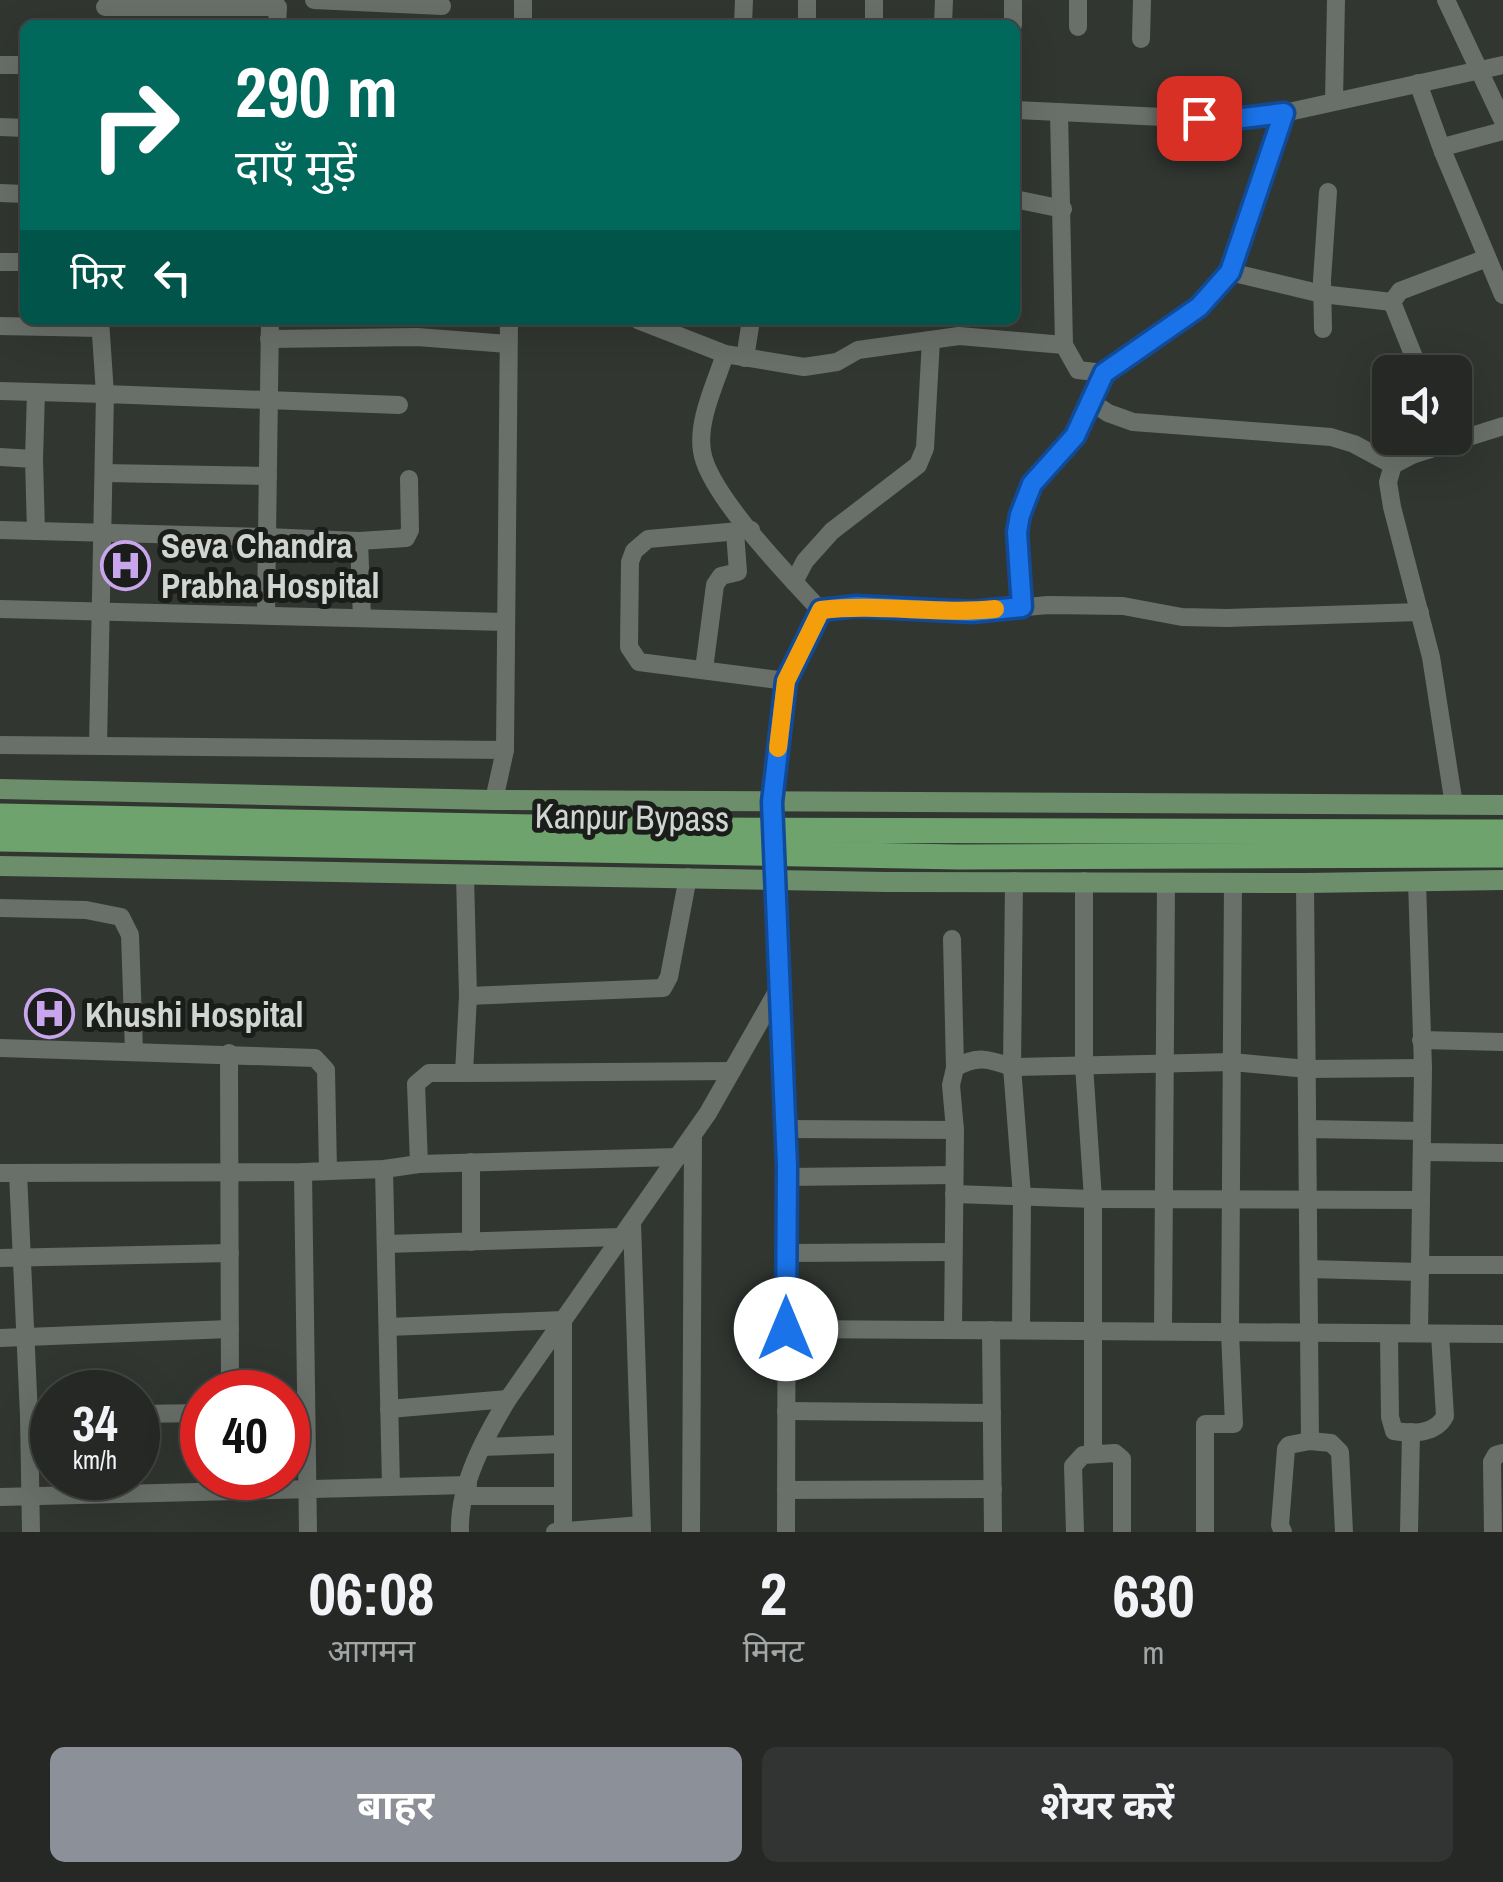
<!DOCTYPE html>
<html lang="hi">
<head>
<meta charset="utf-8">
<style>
  body { margin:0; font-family:"Archivo Narrow","Noto Sans Devanagari",sans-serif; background:#313432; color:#f1f3f6; height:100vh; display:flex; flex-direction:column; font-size:38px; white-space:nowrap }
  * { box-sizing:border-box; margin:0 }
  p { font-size:32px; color:#a3a6a7 }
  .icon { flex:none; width:55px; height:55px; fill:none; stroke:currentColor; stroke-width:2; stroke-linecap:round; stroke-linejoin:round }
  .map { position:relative; height:1532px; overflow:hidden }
  .drawer { display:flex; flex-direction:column; background:#252825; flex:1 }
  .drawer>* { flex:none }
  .top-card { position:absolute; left:20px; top:20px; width:1000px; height:305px; border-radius:15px; box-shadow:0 10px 40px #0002,0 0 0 2px #424442; background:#00695c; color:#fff; overflow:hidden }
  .controls { position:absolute; left:1372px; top:355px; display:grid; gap:20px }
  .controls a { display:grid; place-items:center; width:100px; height:100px; border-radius:15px; background:#252825; box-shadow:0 10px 40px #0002,0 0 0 2px #424442; font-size:50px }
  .speed { position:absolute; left:30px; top:1370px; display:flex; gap:20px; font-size:50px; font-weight:700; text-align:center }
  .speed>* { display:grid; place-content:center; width:130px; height:130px; border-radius:50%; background:#252825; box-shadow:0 10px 40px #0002,0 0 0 2px #424442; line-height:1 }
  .speed small { font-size:25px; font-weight:400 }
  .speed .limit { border:15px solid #d22; background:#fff; color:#111 }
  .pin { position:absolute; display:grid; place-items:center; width:85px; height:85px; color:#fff; margin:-42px; border-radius:20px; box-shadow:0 5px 15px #0006 }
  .me { position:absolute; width:110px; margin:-55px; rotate:0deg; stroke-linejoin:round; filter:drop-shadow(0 0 8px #0008) }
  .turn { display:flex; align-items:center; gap:35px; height:210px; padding:0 50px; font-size:45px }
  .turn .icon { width:130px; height:130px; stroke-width:2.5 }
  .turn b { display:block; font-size:70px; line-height:85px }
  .then { display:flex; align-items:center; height:95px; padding:0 50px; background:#0003; gap:20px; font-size:38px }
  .eta { display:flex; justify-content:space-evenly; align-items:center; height:170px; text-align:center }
  .eta b { font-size:60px; font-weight:700; line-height:70px }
  .action { display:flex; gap:20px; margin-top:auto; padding:20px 50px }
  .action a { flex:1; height:115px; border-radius:15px; background:#8c9099; color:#fff; font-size:40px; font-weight:700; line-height:115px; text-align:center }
  .action a+a { background:#313432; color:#f1f3f6 }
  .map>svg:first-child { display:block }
</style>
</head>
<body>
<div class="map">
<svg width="1503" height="1532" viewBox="0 0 1503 1532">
  <rect width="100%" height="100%" fill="#313631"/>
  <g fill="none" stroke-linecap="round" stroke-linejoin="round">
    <g stroke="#696f69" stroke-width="18">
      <polyline points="314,0 442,6"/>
      <polyline points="1078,0 1078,27"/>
      <polyline points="1446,0 1503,121"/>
      <polyline points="105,7 278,7 277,25"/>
      <polyline points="523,25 523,0"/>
      <polyline points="743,25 744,0"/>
      <polyline points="807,25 807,0"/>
      <polyline points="874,25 874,0"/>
      <polyline points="943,25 944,0"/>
      <polyline points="1013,25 1013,0"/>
      <polyline points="1141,39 1142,0"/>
      <polyline points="0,65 25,65"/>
      <polyline points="1418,83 1443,152"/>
      <polyline points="1334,101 1336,0"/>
      <polyline points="1015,110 1226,120 1284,113 1503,65"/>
      <polyline points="1059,112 1064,345 1078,370 1104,373"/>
      <polyline points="0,127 25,128"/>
      <polyline points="1503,131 1447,146 1443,152 1503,295"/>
      <polyline points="0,193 25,194"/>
      <polyline points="1015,199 1063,209"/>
      <polyline points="0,262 25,262"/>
      <polyline points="1230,272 1322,294 1392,302"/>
      <polyline points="638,320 725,354 804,367 837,362 858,350 959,336 1064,345"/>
      <polyline points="0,326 100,328"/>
      <polyline points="1323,329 1322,280 1328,192"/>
      <polyline points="269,339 417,337 508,344"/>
      <path d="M 725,354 C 716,383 697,420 702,451 C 708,494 790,577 821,611"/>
      <polyline points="745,358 751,320"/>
      <polyline points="1420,372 1392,302 1400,291 1487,258"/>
      <polyline points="0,391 105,394 100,320"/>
      <polyline points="1093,403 1108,413 1133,422 1331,437 1354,444 1393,465"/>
      <polyline points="0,457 34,459 36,531 267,537 270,320"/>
      <polyline points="34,459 36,392"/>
      <polyline points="104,473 268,476"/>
      <polyline points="0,530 36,531"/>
      <polyline points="751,530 648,539 634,551 630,562 629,647 639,662 786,681"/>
      <polyline points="794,582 805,561 832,531 918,465 925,448 931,340"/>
      <polyline points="1022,607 1017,532 1019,515 1032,484 1075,436 1104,373 1199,307 1230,272 1284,113"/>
      <polyline points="0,609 506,622"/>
      <polyline points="266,615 267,537 359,541"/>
      <polyline points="362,618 359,541 406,538 410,530 409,479"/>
      <polyline points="704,669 715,585 721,576 738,572 735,532"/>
      <polyline points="0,745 505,750"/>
      <polyline points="98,746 105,394 399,405"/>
      <polyline points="494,800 505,750 509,320"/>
      <polyline points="1454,805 1431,657 1392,507 1388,482 1393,465 1412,455 1503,426"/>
      <polyline points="773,840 772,802 786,681 821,611 856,606 972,612 1048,605 1123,606 1182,617 1227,618 1420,612"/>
      <polyline points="773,866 787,1166 786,1532"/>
      <polyline points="1014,881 1012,1067 1022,1196 1021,1330"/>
      <polyline points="1084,881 1084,1065 1093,1199 1093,1454"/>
      <polyline points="1417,881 1423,1068 1419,1333"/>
      <polyline points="1305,883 1310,1441"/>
      <polyline points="0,908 86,910 121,917 130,935 134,1051"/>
      <polyline points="952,939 955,1068"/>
      <polyline points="468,996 663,988 669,977 688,877"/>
      <polyline points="1421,1040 1503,1042"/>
      <polyline points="0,1048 315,1058 326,1070 328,1171"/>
      <polyline points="229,1053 230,1392"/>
      <polyline points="464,1073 732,1071"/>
      <polyline points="785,1129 955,1130"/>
      <polyline points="1308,1129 1422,1131"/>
      <polyline points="1422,1152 1503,1153"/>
      <polyline points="419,1164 416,1084 429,1073 464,1073 468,996 465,875"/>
      <polyline points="384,1169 391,1487"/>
      <polyline points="303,1172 308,1532"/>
      <polyline points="0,1173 303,1172 384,1169 419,1164 678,1157"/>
      <polyline points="18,1173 29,1416 31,1532"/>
      <polyline points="787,1177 954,1175"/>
      <polyline points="954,1194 1093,1199 1421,1200"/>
      <polyline points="632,1222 642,1532"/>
      <polyline points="471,1242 471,1162"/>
      <polyline points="386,1244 621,1237"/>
      <polyline points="787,1253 953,1252"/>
      <polyline points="0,1258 230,1253"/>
      <polyline points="1420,1265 1503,1265"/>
      <polyline points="1309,1269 1420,1272"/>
      <polyline points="388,1327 563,1320 563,1532"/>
      <polyline points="786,1329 1503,1334"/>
      <path d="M 953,1330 L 955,1130 L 951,1085 L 955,1068 C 977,1055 989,1059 1012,1067 L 1232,1062 L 1307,1069 L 1423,1068"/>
      <polyline points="991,1330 993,1532"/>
      <polyline points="1163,1331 1166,882"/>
      <path d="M 1389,1336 L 1390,1417 L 1394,1431 C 1412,1434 1436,1434 1445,1416 L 1440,1334"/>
      <polyline points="0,1338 230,1329"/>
      <polyline points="389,1409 508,1399"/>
      <polyline points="786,1411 992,1413"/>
      <polyline points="138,1414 202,1413"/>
      <polyline points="29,1416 52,1415"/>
      <polyline points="482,1447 563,1444"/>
      <polyline points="786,1490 993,1489"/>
      <polyline points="465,1496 563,1496"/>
      <polyline points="0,1497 468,1485"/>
      <path d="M 460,1532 C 458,1486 485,1437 508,1399 L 708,1113 L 779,988"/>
      <polyline points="555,1532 641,1525"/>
      <polyline points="691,1532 693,1135"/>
      <polyline points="1075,1532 1073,1466 1083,1455 1115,1453 1122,1459 1122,1532"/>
      <polyline points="1205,1532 1205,1424 1234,1424 1230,1332 1233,882"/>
      <polyline points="1283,1532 1280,1525 1286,1449 1289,1445 1310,1441 1331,1443 1340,1452 1344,1532"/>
      <polyline points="1409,1532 1411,1432"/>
      <polyline points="1493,1532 1492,1462 1496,1455 1503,1453"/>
    </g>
    <g stroke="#6c8e6b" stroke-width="20">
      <polyline points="0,789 494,800 1503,805"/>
      <polyline points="0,866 886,882 1305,883 1503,880"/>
    </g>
    <g stroke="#6ea36d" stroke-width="25">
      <polyline points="0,816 684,830 1503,832"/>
      <polyline points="0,839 959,857 1503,855"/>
    </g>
  </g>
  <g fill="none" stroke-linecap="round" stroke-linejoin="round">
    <defs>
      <polyline id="route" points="786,1329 787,1166 772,802 786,681 821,610 856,606 972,612 1022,607 1017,532 1020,515 1032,484 1075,436 1104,373 1199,307 1230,272 1284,113 1226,120 1199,118"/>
    </defs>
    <use href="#route" stroke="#114b97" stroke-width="25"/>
    <use href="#route" stroke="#1a73e8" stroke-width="18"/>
    <path stroke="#f59e0b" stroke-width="18" d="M 778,748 L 786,681 L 821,610 C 879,603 937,615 995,609"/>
  </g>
  <defs>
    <symbol id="hospital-ring" viewBox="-11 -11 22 22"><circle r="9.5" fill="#1a1d1a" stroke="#c9a5ee" stroke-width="1.5"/><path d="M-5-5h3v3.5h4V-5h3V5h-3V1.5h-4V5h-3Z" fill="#c9a5ee"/></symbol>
  </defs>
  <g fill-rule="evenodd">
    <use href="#hospital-ring" x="98" y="538" width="55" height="55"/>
    <use href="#hospital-ring" x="22" y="986" width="55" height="55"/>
  </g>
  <g text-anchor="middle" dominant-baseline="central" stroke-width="10" stroke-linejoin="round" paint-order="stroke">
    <g font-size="35" font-weight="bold" fill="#d1d5d1" stroke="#1a1d1a" text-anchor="start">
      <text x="161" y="545">Seva Chandra<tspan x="161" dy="40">Prabha Hospital</tspan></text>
      <text x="85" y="1014">Khushi Hospital</text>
    </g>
    <g font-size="35" fill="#d1d5d1" stroke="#1a1d1a">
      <text transform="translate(632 817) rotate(1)">Kanpur Bypass</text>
    </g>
  </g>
</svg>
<div class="controls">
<a><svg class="icon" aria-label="sound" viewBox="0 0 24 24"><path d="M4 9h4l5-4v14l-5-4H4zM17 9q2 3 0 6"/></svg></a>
</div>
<div class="speed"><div>34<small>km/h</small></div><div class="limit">40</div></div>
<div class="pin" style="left:1199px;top:118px;background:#d93025"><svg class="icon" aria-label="arrive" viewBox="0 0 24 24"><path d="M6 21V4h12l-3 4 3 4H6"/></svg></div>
<svg class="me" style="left:786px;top:1329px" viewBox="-20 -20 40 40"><circle r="19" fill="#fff"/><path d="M0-13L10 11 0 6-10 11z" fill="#1a73e8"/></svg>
<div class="top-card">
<div class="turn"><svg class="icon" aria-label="right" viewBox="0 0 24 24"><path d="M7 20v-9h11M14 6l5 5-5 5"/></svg><div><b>290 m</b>दाएँ मुड़ें</div></div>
<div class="then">फिर<svg class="icon" aria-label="left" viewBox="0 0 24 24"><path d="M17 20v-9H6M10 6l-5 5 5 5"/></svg></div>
</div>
</div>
<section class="drawer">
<div class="eta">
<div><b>06:08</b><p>आगमन</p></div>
<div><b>2</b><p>मिनट</p></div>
<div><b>630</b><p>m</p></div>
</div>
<div class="action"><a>बाहर</a><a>शेयर करें</a></div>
</section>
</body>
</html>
